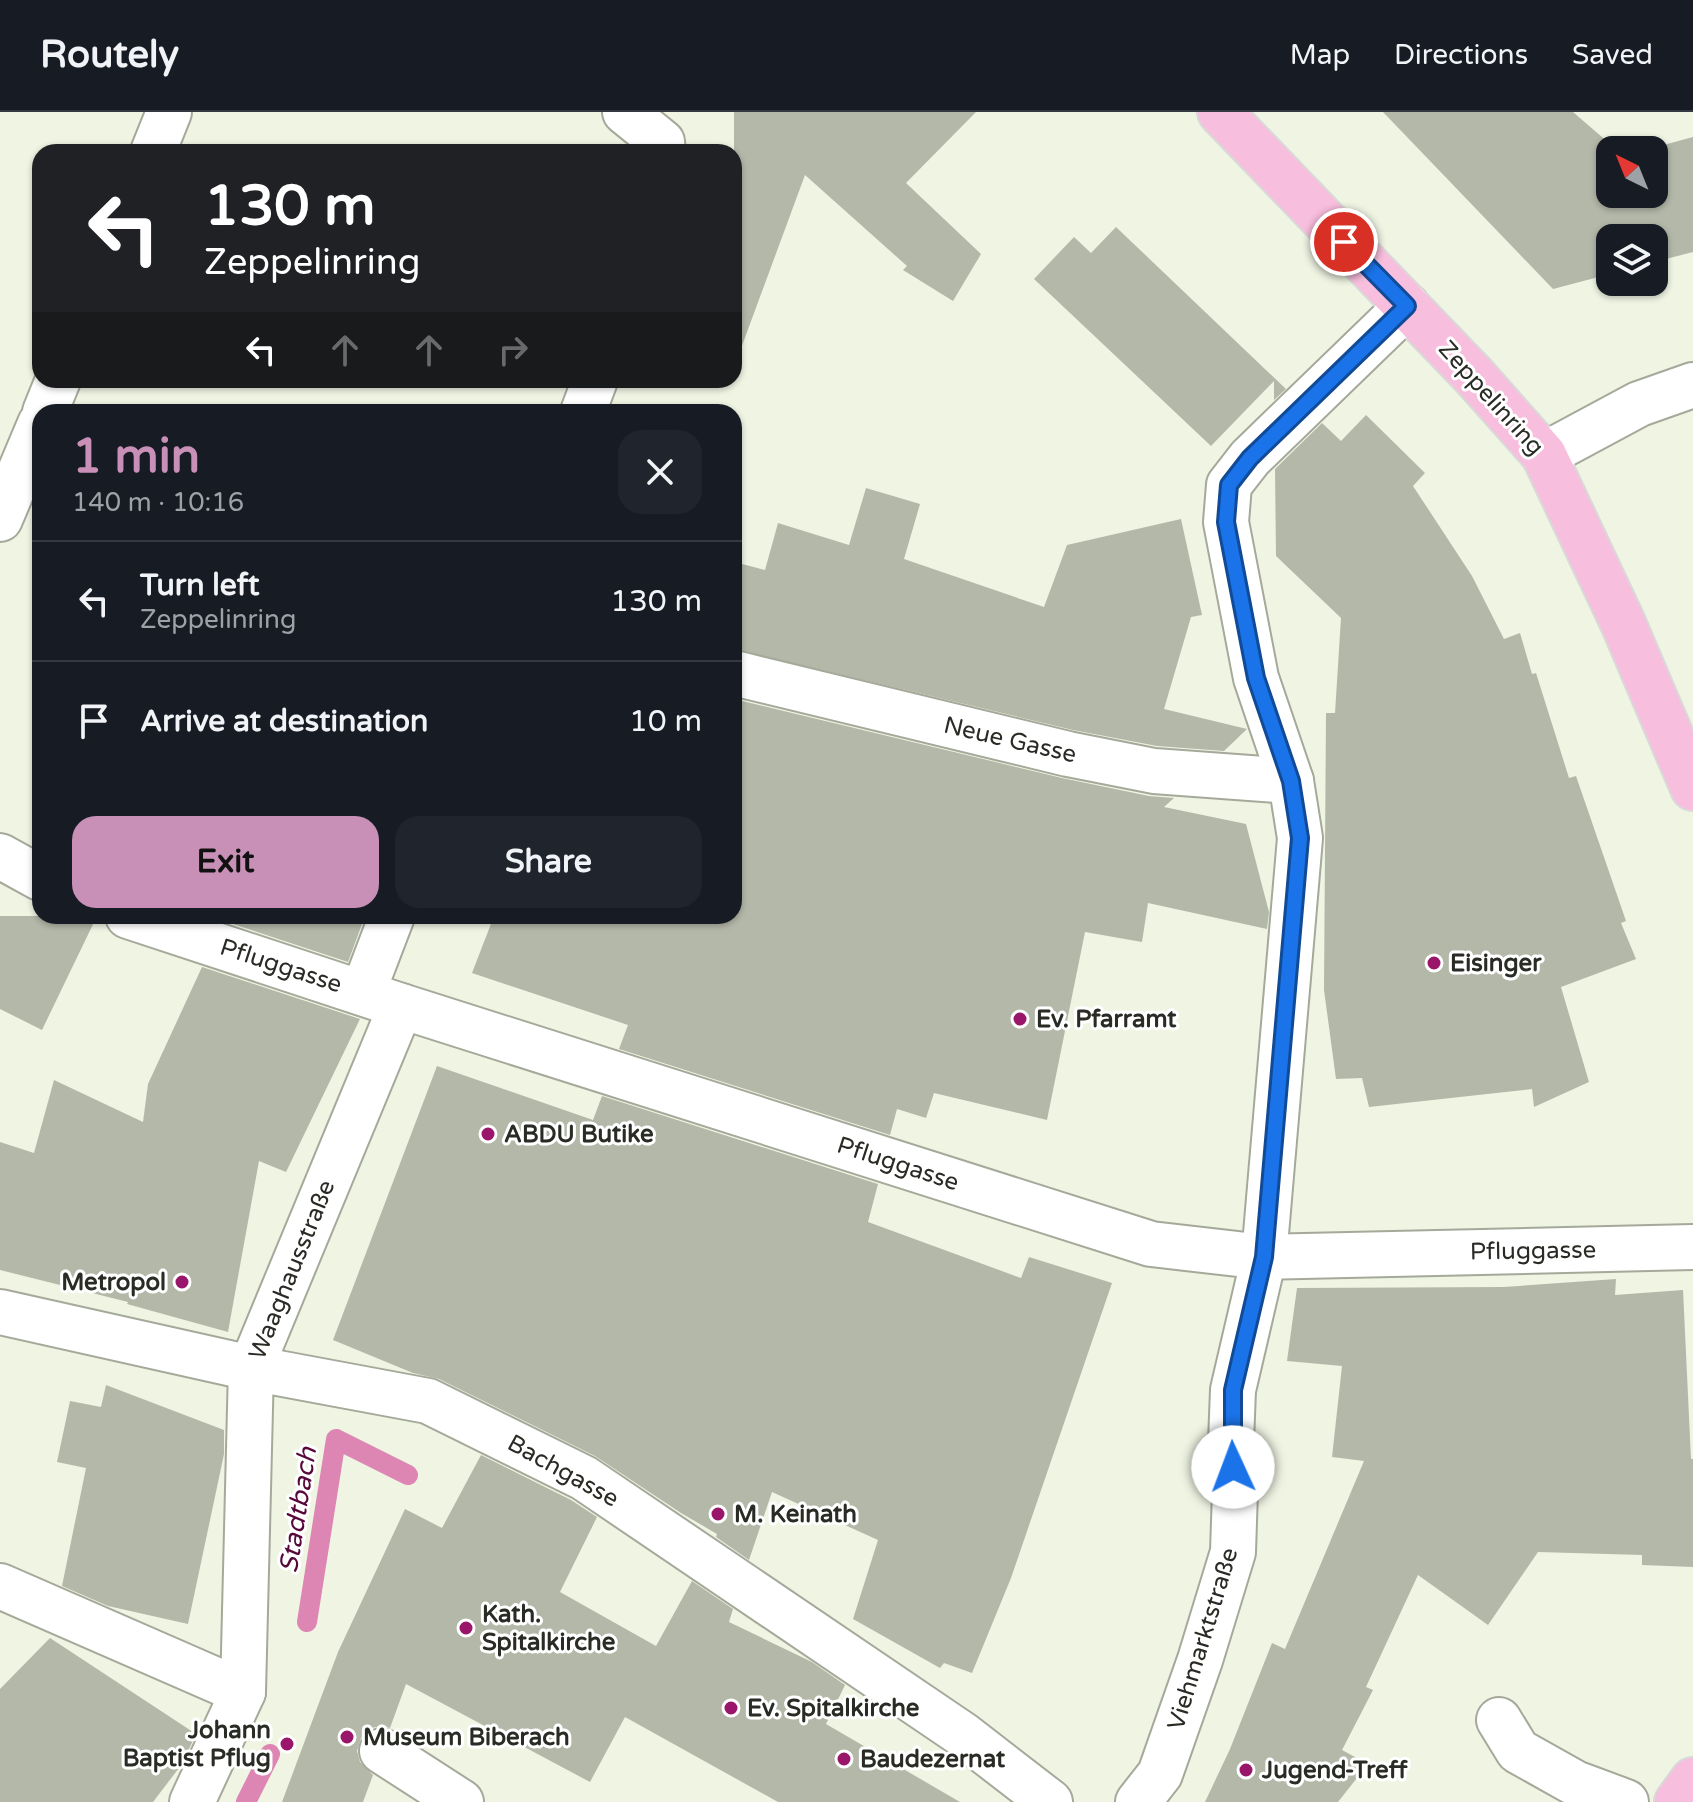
<!DOCTYPE html>
<html lang="en">
<head>
<meta charset="utf-8">
<style>
  body { margin:0; font-family:"Varela Round",sans-serif; background:#20242c; color:#f1f3f6; height:100vh; display:flex; flex-direction:column; font-size:30px; white-space:nowrap }
  * { box-sizing:border-box; margin:0 }
  p { font-size:26px; color:#9ea1a6 }
  .icon { flex:none; width:44px; height:44px; fill:none; stroke:currentColor; stroke-width:2; stroke-linecap:round; stroke-linejoin:round }
  .map { position:relative; flex:1; overflow:hidden }
  .panel { position:absolute; left:32px; top:292px; width:710px; height:520px; display:flex; flex-direction:column; background:#171b24; border-radius:24px; box-shadow:0 2px 6px #0004 }
  .panel>* { flex:none }
  .hud { position:absolute; left:32px; top:32px; width:710px; height:244px; border-radius:24px; box-shadow:0 2px 6px #0004; background:#202124; color:#fff; overflow:hidden }
  .needle { width:52px; rotate:317deg }
  .fabs { position:absolute; left:1596px; top:24px; display:grid; gap:16px }
  .fabs a { display:grid; place-items:center; width:72px; height:72px; border-radius:16px; background:#171b24; box-shadow:0 2px 6px #0004; font-size:40px }
  .pin { position:absolute; display:grid; place-items:center; width:68px; height:68px; color:#fff; margin:-34px; border:4px solid #fff; border-radius:50%; box-shadow:0 2px 8px #0007 }
  .me { position:absolute; width:88px; margin:-44px; rotate:358deg; stroke-linejoin:round; filter:drop-shadow(0 0 6px #0008) }
  .turn { display:flex; align-items:center; gap:28px; height:168px; padding:0 40px; font-size:36px }
  .turn .icon { width:104px; height:104px; stroke-width:2.5 }
  .turn b { display:block; font-size:56px; line-height:68px }
  .lanes { display:flex; align-items:center; height:76px; padding:0 40px; background:#0003; justify-content:center; gap:40px; direction:ltr }
  .lanes .off { opacity:.35 }
  .round { display:grid; place-items:center; flex:none; width:84px; height:84px; border-radius:24px; background:#20242c }
  .headline { display:flex; align-items:center; justify-content:space-between; height:136px; padding:0 40px }
  h1 { font-size:48px; font-weight:800; line-height:60px; color:#c990b7 }
  .action { display:flex; gap:16px; margin-top:auto; padding:16px 40px }
  .action a { flex:1; height:92px; border-radius:24px; background:#c990b7; color:#111; font-size:32px; font-weight:800; line-height:92px; text-align:center }
  .action a+a { background:#20242c; color:#f1f3f6 }
  ul { padding:0; list-style:none }
  li { display:flex; align-items:center; gap:24px; height:120px; padding:0 40px; border-top:2px solid #363941 }
  li div { flex:1 }
  li b { display:block; font-size:30px }
  li em { font-style:normal }
  header { display:flex; align-items:center; gap:48px; box-sizing:border-box; height:112px; padding:0 40px; background:#171b24; border-bottom:2px solid #363941 }
  header strong { font-size:38px }
  nav { display:flex; gap:44px; margin-inline-start:auto; font-size:28px }
  .map>svg:first-child { display:block }
</style>
</head>
<body>
<header>
<strong>Routely</strong>
<nav><a>Map</a><a>Directions</a><a>Saved</a></nav>
</header>
<div class="map">
<svg width="1693" height="1690" viewBox="0 0 1693 1690">
  <rect width="100%" height="100%" fill="#eff4e3"/>
  <g fill="none" stroke-linecap="round" stroke-linejoin="round">
    <g stroke="#dd85b3" stroke-width="20">
      <polyline points="307,1510 336,1327 408,1363"/>
      <polyline points="246,1690 270,1642"/>
    </g>
  </g>
  <g fill="#b4b8a9">
    <polygon points="734,0 976,0 906,71 981,142 953,189 903,158 907,154 805,63 740,239 734,238"/>
    <polygon points="1383,0 1573,0 1617,38 1610,38 1610,82 1654,82 1654,38 1645,38 1693,25 1693,140 1654,150 1654,126 1610,126 1610,162 1553,177"/>
    <polygon points="1116,115 1286,277 1274,288 1274,269 1211,334 1034,167 1074,125 1091,141"/>
    <polygon points="1366,303 1425,361 1413,374 1472,464 1504,527 1520,521 1532,562 1536,561 1569,666 1576,664 1626,809 1621,811 1636,847 1561,875 1589,970 1534,995 1532,977 1369,995 1362,966 1336,967 1324,878 1326,601 1335,601 1341,506 1276,444 1275,357 1322,311 1341,329"/>
    <polygon points="866,376 920,392 904,447 1044,495 1067,433 1181,407 1202,503 1191,505 1164,597 1247,617 1224,639 1157,634 1073,618 734,537 734,485 742,452 765,458 778,411 849,433"/>
    <polygon points="734,587 1062,666 1149,684 1174,686 1164,695 1246,712 1269,800 1267,817 1148,791 1142,830 1085,820 1047,1008 934,981 926,1006 897,997 890,1023 619,937 628,913 472,861 494,804 734,804"/>
    <polygon points="0,804 97,804 42,918 0,897"/>
    <polygon points="223,804 365,804 348,850 221,808"/>
    <polygon points="202,855 360,907 286,1060 259,1049 228,1220 127,1192 128,1190 0,1158 0,1030 34,1041 54,968 143,1010 148,972"/>
    <polygon points="437,954 593,1008 602,984 878,1072 868,1110 1021,1166 1029,1145 1112,1171 1011,1466 972,1561 944,1551 940,1556 853,1507 878,1428 772,1380 749,1448 716,1425 717,1422 681,1401 595,1344 439,1267 413,1261 333,1228"/>
    <polygon points="1616,1167 1615,1183 1683,1178 1691,1347 1693,1347 1693,1455 1642,1453 1642,1443 1538,1440 1488,1513 1418,1463 1366,1575 1373,1578 1342,1638 1368,1652 1338,1690 1205,1690 1230,1637 1272,1531 1285,1537 1364,1349 1332,1345 1342,1254 1287,1249 1297,1176 1504,1175"/>
    <polygon points="106,1273 224,1318 224,1342 188,1512 108,1494 62,1474 86,1356 57,1350 70,1289 101,1295"/>
    <polygon points="481,1343 571,1388 597,1405 560,1480 656,1534 692,1469 733,1497 729,1510 812,1550 845,1573 826,1612 960,1690 778,1690 625,1605 590,1670 406,1572 390,1616 382,1614 371,1616 361,1626 357,1639 360,1650 373,1663 363,1690 282,1690 338,1540 405,1397 442,1416"/>
    <polygon points="50,1526 196,1622 182,1652 153,1690 0,1690 0,1577"/>
  </g>
  <g fill="none" stroke-linecap="round" stroke-linejoin="round">
    <defs>
      <g id="minor">
        <polyline points="625,0 662,30 663,40"/>
        <polyline points="153,40 169,0"/>
        <polyline points="45,300 58,268"/>
        <polyline points="583,300 595,268"/>
        <polyline points="1544,343 1639,292 1693,273"/>
        <polyline points="0,407 40,312"/>
        <polyline points="734,561 1068,642 1154,659 1291,669"/>
        <polyline points="0,744 40,766"/>
        <polyline points="128,804 401,894 1151,1132 1264,1145 1693,1135"/>
        <polyline points="363,880 392,804"/>
        <polyline points="0,1200 251,1256 428,1289 584,1366 962,1622 1050,1690"/>
        <polyline points="0,1474 243,1580"/>
        <polyline points="1499,1608 1518,1639 1575,1671 1626,1690"/>
        <polyline points="382,1639 461,1690"/>
        <polyline points="192,1690 243,1580 251,1256 401,894"/>
        <polyline points="1138,1690 1160,1662 1200,1548 1233,1440 1235,1379 1231,1330 1233,1278 1264,1145 1300,726 1291,669 1256,566 1226,410 1229,373 1250,346 1407,194"/>
      </g>
      <g id="major">
        <polyline points="1220,0 1475,265 1544,343 1623,511 1693,676"/>
        <polyline points="1677,1690 1693,1668"/>
      </g>
    </defs>
    <use href="#minor" stroke="#a5a99a" stroke-width="48"/>
    <use href="#major" stroke="#d8d9d8" stroke-width="48"/>
    <use href="#minor" stroke="#fff" stroke-width="44"/>
    <use href="#major" stroke="#f8bedd" stroke-width="44"/>
  </g>
  <g fill="none" stroke-linecap="round" stroke-linejoin="round">
    <defs>
      <polyline id="route" points="1233,1355 1233,1278 1264,1145 1300,726 1291,669 1256,566 1226,410 1229,373 1250,346 1407,194 1344,130"/>
    </defs>
    <use href="#route" stroke="#114b97" stroke-width="20"/>
    <use href="#route" stroke="#1a73e8" stroke-width="14"/>
  </g>
  <g fill="#99166a" stroke="#fff" stroke-width="3">
    <circle cx="1434" cy="851" r="8"/>
    <circle cx="1020" cy="907" r="8"/>
    <circle cx="488" cy="1022" r="8"/>
    <circle cx="182" cy="1170" r="8"/>
    <circle cx="718" cy="1402" r="8"/>
    <circle cx="466" cy="1516" r="8"/>
    <circle cx="731" cy="1596" r="8"/>
    <circle cx="347" cy="1625" r="8"/>
    <circle cx="287" cy="1632" r="8"/>
    <circle cx="844" cy="1647" r="8"/>
    <circle cx="1246" cy="1658" r="8"/>
  </g>
  <g text-anchor="middle" dominant-baseline="central" stroke-width="6" stroke-linejoin="round" paint-order="stroke">
    <g font-size="24" fill="#292b25" stroke="#fff">
      <text transform="translate(1491 286) rotate(48)">Zeppelinring</text>
      <text transform="translate(1010 628) rotate(13)">Neue Gasse</text>
      <text transform="translate(281 854) rotate(18)">Pfluggasse</text>
      <text transform="translate(898 1052) rotate(18)">Pfluggasse</text>
      <text transform="translate(1533 1139) rotate(-1)">Pfluggasse</text>
      <text transform="translate(292 1158) rotate(-68)">Waaghausstraße</text>
      <text transform="translate(563 1359) rotate(29)">Bachgasse</text>
      <text transform="translate(1203 1527) rotate(-73)">Viehmarktstraße</text>
    </g>
    <g font-size="24" font-weight="bold" fill="#292b25" stroke="#fff" text-anchor="start">
      <text x="1450" y="851">Eisinger</text>
      <text x="1036" y="907">Ev. Pfarramt</text>
      <text x="504" y="1022">ABDU Butike</text>
      <text x="166" y="1170" text-anchor="end">Metropol</text>
      <text x="734" y="1402">M. Keinath</text>
      <text x="482" y="1502">Kath.<tspan x="482" dy="28">Spitalkirche</tspan></text>
      <text x="747" y="1596">Ev. Spitalkirche</text>
      <text x="271" y="1618" text-anchor="end">Johann<tspan x="271" dy="28">Baptist Pflug</tspan></text>
      <text x="363" y="1625">Museum Biberach</text>
      <text x="860" y="1647">Baudezernat</text>
      <text x="1262" y="1658">Jugend-Treff</text>
    </g>
    <g font-size="26" font-style="italic" fill="#57073a" stroke="#fff">
      <text transform="translate(298 1398) rotate(-81)">Stadtbach</text>
    </g>
  </g>
</svg>
<div class="fabs">
<a><svg class="needle" viewBox="-14 -14 28 28"><path d="M0-13l5 13h-10z" fill="#e53935"/><path d="M0 13l5-13h-10z" fill="#9ea1a6"/></svg></a>
<a><svg class="icon" aria-label="layers" viewBox="0 0 24 24"><path d="M12 4l9 5-9 5-9-5zM3 14l9 5 9-5"/></svg></a>
</div>
<div class="pin" style="left:1344px;top:130px;background:#d93025"><svg class="icon" aria-label="arrive" viewBox="0 0 24 24"><path d="M6 21V4h12l-3 4 3 4H6"/></svg></div>
<svg class="me" style="left:1233px;top:1355px" viewBox="-20 -20 40 40"><circle r="19" fill="#fff"/><path d="M0-13L10 11 0 6-10 11z" fill="#1a73e8"/></svg>
<div class="hud">
<div class="turn"><svg class="icon" aria-label="left" viewBox="0 0 24 24"><path d="M17 20v-9H6M10 6l-5 5 5 5"/></svg><div><b>130 m</b>Zeppelinring</div></div>
<div class="lanes"><svg class="icon" aria-label="left" viewBox="0 0 24 24"><path d="M17 20v-9H6M10 6l-5 5 5 5"/></svg><svg class="icon off" aria-label="ahead" viewBox="0 0 24 24"><path d="M12 20V5M6 11l6-6 6 6"/></svg><svg class="icon off" aria-label="ahead" viewBox="0 0 24 24"><path d="M12 20V5M6 11l6-6 6 6"/></svg><svg class="icon off" aria-label="right" viewBox="0 0 24 24"><path d="M7 20v-9h11M14 6l5 5-5 5"/></svg></div>
</div>
<section class="panel">
<div class="headline"><div><h1>1 min</h1><p>140 m · 10:16</p></div><a class="round"><svg class="icon" aria-label="close" viewBox="0 0 24 24"><path d="M6 6l12 12M18 6L6 18"/></svg></a></div>
<ul>
<li><svg class="icon" aria-label="left" viewBox="0 0 24 24"><path d="M17 20v-9H6M10 6l-5 5 5 5"/></svg><div><b>Turn left</b><p>Zeppelinring</p></div><em>130 m</em></li>
<li><svg class="icon" aria-label="arrive" viewBox="0 0 24 24"><path d="M6 21V4h12l-3 4 3 4H6"/></svg><div><b>Arrive at destination</b></div><em>10 m</em></li>
</ul>
<div class="action"><a>Exit</a><a>Share</a></div>
</section>
</div>
</body>
</html>
